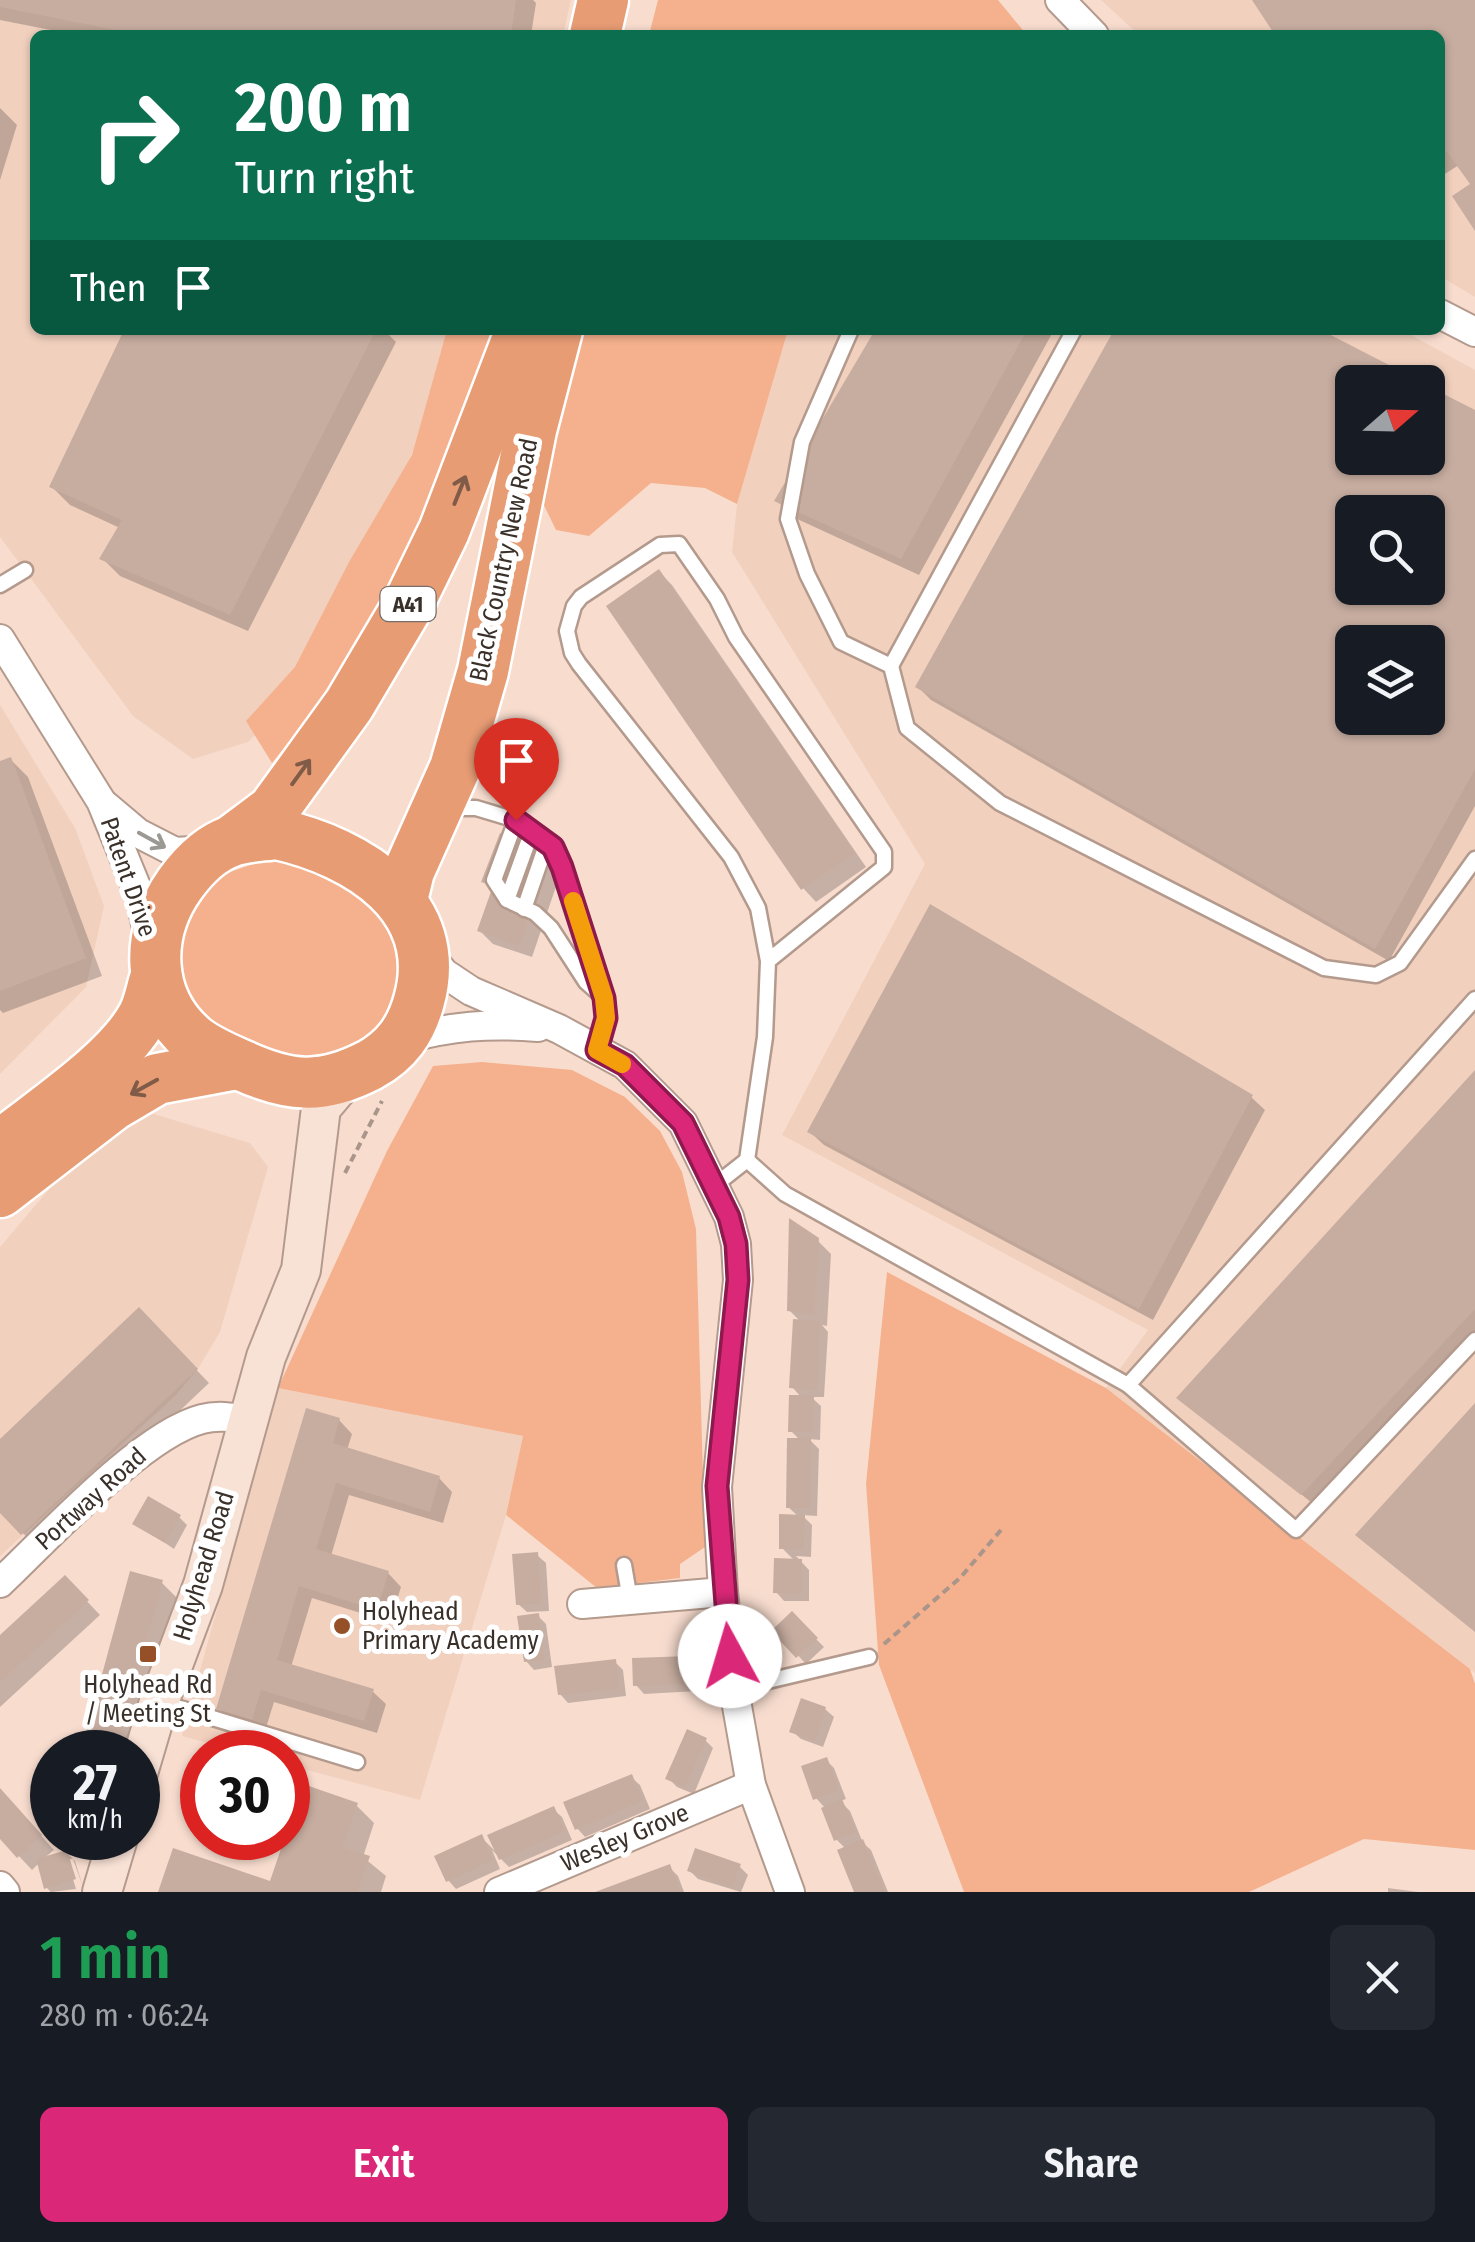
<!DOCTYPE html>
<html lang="en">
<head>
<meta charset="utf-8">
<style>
  body { margin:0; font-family:"Fira Sans Condensed",sans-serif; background:#242831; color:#f1f3f6; height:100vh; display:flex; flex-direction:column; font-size:38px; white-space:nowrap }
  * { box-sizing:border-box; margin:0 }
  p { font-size:32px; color:#9ea1a6 }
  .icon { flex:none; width:55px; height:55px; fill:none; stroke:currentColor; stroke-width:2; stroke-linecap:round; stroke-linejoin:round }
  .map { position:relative; height:1892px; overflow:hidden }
  .sheet { display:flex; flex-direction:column; background:#171b24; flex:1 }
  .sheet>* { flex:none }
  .hud { position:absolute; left:30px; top:30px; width:1415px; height:305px; border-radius:15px; box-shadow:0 2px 8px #0004; background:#0b6e4f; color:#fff; overflow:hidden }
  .needle { width:65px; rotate:70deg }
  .fabs { position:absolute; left:1335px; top:365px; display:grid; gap:20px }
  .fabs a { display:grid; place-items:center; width:110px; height:110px; border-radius:15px; background:#171b24; box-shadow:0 2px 8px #0004; font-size:50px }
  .speed { position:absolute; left:30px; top:1730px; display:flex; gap:20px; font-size:50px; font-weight:700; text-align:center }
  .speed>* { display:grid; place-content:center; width:130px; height:130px; border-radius:50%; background:#171b24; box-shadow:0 2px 8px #0004; line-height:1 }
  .speed small { font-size:25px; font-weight:400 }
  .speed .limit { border:15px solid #d22; background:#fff; color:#111 }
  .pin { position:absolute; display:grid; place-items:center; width:85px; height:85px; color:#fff; margin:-102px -42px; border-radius:50% 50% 50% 0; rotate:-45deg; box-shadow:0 0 10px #0007 }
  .pin .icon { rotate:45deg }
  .me { position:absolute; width:110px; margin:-55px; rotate:354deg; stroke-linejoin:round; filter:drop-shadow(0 0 8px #0008) }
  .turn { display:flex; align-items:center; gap:35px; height:210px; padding:0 40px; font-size:45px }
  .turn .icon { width:130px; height:130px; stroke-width:2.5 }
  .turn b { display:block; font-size:70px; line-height:85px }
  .then { display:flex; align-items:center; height:95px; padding:0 40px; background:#0003; gap:20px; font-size:38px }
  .round { display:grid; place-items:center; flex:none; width:105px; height:105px; border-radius:15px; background:#242831 }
  .summary { display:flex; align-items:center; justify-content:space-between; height:170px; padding:0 40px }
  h1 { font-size:60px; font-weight:600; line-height:75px; color:#1e9e55 }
  .button { display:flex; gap:20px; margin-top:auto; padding:20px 40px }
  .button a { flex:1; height:115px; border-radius:15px; background:#db2777; color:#fff; font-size:40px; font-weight:600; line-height:115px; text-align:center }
  .button a+a { background:#242831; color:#f1f3f6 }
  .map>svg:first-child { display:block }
</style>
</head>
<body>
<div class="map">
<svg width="1475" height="1892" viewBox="0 0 1475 1892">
  <rect width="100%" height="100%" fill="#f8ddcf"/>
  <g fill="#f1d0be" fill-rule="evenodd">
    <polygon points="0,0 571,0 563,35 35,35 35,330 460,330 333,657 248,742 193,759 133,716 0,537"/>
    <polygon points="1101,0 1475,0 1475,297 1440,276 1440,35 1139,35"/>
    <path d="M 788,330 L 1402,330 L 1475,370 L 1475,1673 L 1106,1388 L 1148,1330 L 782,1135 L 925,864 L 732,552 L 737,504 ZM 1352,382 L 1428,382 L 1428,458 L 1352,458 ZM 1352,512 L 1428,512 L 1428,588 L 1352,588 ZM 1352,642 L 1428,642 L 1428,718 L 1352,718 Z"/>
    <polygon points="0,705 75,828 104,906 86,987 0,1074"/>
    <polygon points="147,1112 250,1143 268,1167 220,1332 198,1369 175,1396 0,1556 0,1247 51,1187"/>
    <polygon points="278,1388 523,1436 506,1515 420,1800 288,1765 288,1752 242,1752 182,1736"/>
  </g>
  <g fill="#f5b18d">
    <polygon points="658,0 998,0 1027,35 649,35"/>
    <path d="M 447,330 L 496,330 C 445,485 377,638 272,763 L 246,721 L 295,667 L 349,562 L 412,455 Z"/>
    <polygon points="576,330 788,330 737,504 705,488 651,483 589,536 556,530 536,489"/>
    <polygon points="281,861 325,874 382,912 406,956 407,984 376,1037 348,1057 293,1062 238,1042 195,1008 180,974 177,929 200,892 230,872 256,863"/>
    <polygon points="482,1062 572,1070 625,1097 660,1131 682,1172 696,1229 705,1547 680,1564 680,1578 597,1588 506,1515 523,1436 278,1388 387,1151 433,1066"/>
    <polygon points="887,1272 1106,1388 1470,1669 1475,1684 1475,1850 1364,1839 1249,1892 964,1892 879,1665 866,1484"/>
  </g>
  <g fill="#0003" fill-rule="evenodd">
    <polygon points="0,0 533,0 536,3 531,35 76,35 0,20"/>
    <polygon points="1255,0 1475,0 1475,227 1473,184 1459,165 1440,177 1440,35 1278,35"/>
    <polygon points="0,108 17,125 0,180"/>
    <polygon points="127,330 384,330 396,342 248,631 120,576 102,558 120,528 70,505 52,487"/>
    <polygon points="878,330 1054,330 919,575 795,518 777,501"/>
    <path d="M 1117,330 L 1316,330 L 1416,382 L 1352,382 L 1352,458 L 1428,458 L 1428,388 L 1475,413 L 1475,806 L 1389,961 L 931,700 L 918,687 ZM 1352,512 L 1428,512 L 1428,588 L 1352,588 ZM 1352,642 L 1428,642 L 1428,718 L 1352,718 Z"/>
    <polygon points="659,572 672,585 866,867 816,902 803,888"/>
    <polygon points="10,759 28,777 102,976 3,1013 0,1010 0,763"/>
    <polygon points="548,855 562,869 532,957 493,944 480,931 494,891 484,881"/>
    <polygon points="1475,1074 1475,1336 1316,1506 1179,1398"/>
    <polygon points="1251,1097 1265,1110 1153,1320 824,1145 810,1132"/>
    <polygon points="817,1240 831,1254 827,1326 822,1325 828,1332 824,1397 811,1397 821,1406 820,1440 809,1439 819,1449 817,1516 802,1515 812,1525 811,1557 796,1556 809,1570 809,1601 784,1601 776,1592 795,1561 782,1548 799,1517 788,1507 801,1441 791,1431 802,1398 792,1387 801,1322 789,1310"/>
    <polygon points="139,1310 209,1383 36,1547 0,1509 0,1442"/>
    <polygon points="339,1420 352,1434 347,1450 439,1478 452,1492 443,1523 349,1495 331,1556 388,1573 401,1587 390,1622 312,1598 291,1667 372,1691 386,1704 377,1733 274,1702 265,1731 232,1721 219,1708"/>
    <polygon points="179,1517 187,1525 174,1549 135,1523"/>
    <polygon points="537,1555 546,1563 549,1611 527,1612 518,1604"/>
    <polygon points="132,1574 161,1582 179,1600 137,1752 83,1752"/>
    <polygon points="65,1578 100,1615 0,1707 0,1639"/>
    <polygon points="792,1615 824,1647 806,1664 775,1631"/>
    <polygon points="538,1616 546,1624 552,1667 534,1670 526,1661"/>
    <polygon points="689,1658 697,1667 698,1691 644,1694 636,1685"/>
    <polygon points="615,1662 623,1670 626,1696 568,1703 560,1694"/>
    <polygon points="825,1709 834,1717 823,1747 801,1739 792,1731"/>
    <polygon points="705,1740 713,1748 694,1794 677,1787 668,1778"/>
    <polygon points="826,1760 834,1768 846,1799 840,1801 850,1811 863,1843 871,1850 888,1892 856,1892 846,1849 836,1839 826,1809 816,1798"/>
    <polygon points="631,1777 640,1785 650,1809 585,1837 577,1828"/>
    <polygon points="0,1790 54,1850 43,1859 66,1852 75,1861 83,1887 73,1859 67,1859 76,1889 51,1892 46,1887 39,1863 32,1870 0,1836"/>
    <polygon points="356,1805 374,1823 363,1857 386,1876 381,1892 161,1892 272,1885"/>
    <polygon points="553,1809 562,1817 572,1840 509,1867 492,1850 500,1869 456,1889 448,1880 481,1837 498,1854"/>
    <polygon points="739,1866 748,1875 741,1892 698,1879 689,1870"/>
    <polygon points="669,1867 678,1876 684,1892 605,1892"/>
    <polygon points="1388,1888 1418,1892 1388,1892"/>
  </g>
  <g fill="#c7ada0" fill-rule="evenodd">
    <polygon points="0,0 516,0 511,35 140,35 0,7"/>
    <polygon points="1252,0 1475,0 1475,231 1452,196 1470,184 1447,152 1440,156 1440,35 1275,35"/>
    <polygon points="124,330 376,330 230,615 99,559 122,520 49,487"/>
    <polygon points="875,330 1027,330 901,559 774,501"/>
    <path d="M 1114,330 L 1321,330 L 1422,382 L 1352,382 L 1352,458 L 1428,458 L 1428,386 L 1475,410 L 1475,769 L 1375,949 L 915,687 ZM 1352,512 L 1428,512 L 1428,588 L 1352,588 ZM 1352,642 L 1428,642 L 1428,718 L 1352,718 Z"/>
    <polygon points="659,569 855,853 801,890 606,606"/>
    <polygon points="11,757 86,958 0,991 0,761"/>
    <polygon points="500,833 550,853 519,946 477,931 493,886 481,882"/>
    <polygon points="930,904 1253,1095 1139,1309 807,1132"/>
    <polygon points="1475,1070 1475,1309 1301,1495 1176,1398"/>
    <polygon points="789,1218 819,1238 814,1314 787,1311"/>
    <polygon points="139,1307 198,1369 21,1535 0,1513 0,1439"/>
    <polygon points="793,1319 820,1321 817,1390 789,1388"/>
    <polygon points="789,1395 814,1395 813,1432 788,1432"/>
    <polygon points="1475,1403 1475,1632 1355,1535"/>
    <polygon points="306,1408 340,1418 333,1443 440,1476 430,1512 336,1483 316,1549 389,1571 377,1610 299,1586 277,1660 374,1689 364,1721 261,1690 252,1720 216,1709"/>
    <polygon points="787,1438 811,1438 810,1508 786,1508"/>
    <polygon points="148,1496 181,1515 165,1543 132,1524"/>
    <polygon points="779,1514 805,1515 804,1549 779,1549"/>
    <polygon points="538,1552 541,1603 516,1605 512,1554"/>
    <polygon points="774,1558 802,1559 801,1594 773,1593"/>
    <polygon points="130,1571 163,1580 115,1752 81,1752"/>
    <polygon points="65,1575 89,1600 0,1682 0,1635"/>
    <polygon points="792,1611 818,1638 796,1658 771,1631"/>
    <polygon points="539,1613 544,1660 524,1662 517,1616"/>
    <polygon points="690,1656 691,1684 633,1686 632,1658"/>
    <polygon points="616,1659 619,1689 558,1695 554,1666"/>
    <polygon points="801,1698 826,1707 815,1741 789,1732"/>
    <polygon points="687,1729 707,1738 685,1787 665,1779"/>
    <polygon points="827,1757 839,1790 813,1800 801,1766"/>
    <polygon points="632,1774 643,1801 575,1830 563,1802"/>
    <polygon points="303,1784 358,1803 342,1847 370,1856 357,1892 158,1892 173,1848 270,1881"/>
    <polygon points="0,1788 42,1835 17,1858 0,1839"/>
    <polygon points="842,1799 856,1832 834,1841 821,1808"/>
    <polygon points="554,1806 565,1831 499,1860 487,1835"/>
    <polygon points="482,1834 493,1860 446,1882 434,1856"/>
    <polygon points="863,1839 885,1892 854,1892 837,1850"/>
    <polygon points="695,1848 741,1864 732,1887 687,1871"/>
    <polygon points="67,1850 76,1879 44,1889 36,1859"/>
    <polygon points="670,1864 680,1892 595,1892"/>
  </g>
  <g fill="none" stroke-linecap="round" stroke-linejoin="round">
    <defs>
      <g id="lane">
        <polyline points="851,330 802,442 788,519 807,574 841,642 891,666 1074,330"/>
        <polyline points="0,585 25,570"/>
        <polyline points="891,666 907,728 1000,803 1324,968 1376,975 1400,963 1475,859"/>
        <polyline points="447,808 476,808 516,820 553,847 605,999 606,1018 597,1050"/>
        <polyline points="516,820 494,880 507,900 535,913 551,928 586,982 604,998"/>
        <polyline points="507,900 532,831"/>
        <polyline points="524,909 547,842"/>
        <polyline points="747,1160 765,1037 768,961 884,867 884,852 736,637 717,599 679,544 660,545 581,597 574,606 567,631 572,653 579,664 731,857 758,908 768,961"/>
        <polyline points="714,1186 747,1160 785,1194 1128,1385 1475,999"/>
        <polyline points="1128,1385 1296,1530 1475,1340"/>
        <polyline points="624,1565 630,1600"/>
        <polyline points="734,1689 869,1657"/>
        <polyline points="160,1702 357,1762"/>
      </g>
      <g id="street">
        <polyline points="1060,0 1094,35"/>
        <polyline points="1440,314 1475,332"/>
        <polyline points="0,639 101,801 140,896 149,938"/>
        <polyline points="106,806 138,833 175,852 208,850"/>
        <polyline points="424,948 444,973 471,991 559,1029 625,1065 683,1123 729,1217 736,1244 738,1280 717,1487 723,1592 734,1689 751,1785 790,1892"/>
        <path d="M 404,1039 C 452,1026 489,1023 538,1027"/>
        <path d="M 0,1583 C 48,1538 141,1435 202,1419 C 217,1415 231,1417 247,1420"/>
        <polyline points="582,1604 723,1592"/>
        <polyline points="0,1886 5,1892"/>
        <polyline points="499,1892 751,1785"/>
      </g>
      <g id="secondary">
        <polyline points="138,1773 159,1702 203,1585 266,1357 301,1270 321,1108 348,1076"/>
        <polyline points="102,1892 118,1838"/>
      </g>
      <g id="highway">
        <polyline points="595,35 603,0"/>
        <path d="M 277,834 C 358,852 446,906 419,1001 C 411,1030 397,1050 370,1065 C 322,1090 289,1087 241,1065 C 225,1058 208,1051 194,1040 C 145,999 145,933 180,884 C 193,866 211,848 232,841 C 245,836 263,836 277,834 Z"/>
        <polyline points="233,840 273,810 349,705 407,607 444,531 521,330"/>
        <polyline points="402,900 409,871 455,768 483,671 531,430 557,330"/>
        <path d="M 0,1146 C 42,1112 118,1063 143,1016 C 149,1005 151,991 155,979"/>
        <polyline points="0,1192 113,1105 157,1079 237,1064"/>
      </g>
    </defs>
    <use href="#lane" stroke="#b39a8d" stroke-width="19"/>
    <use href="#street" stroke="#b39a8d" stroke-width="32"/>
    <use href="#secondary" stroke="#b39a8d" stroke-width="42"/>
    <use href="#highway" stroke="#fff" stroke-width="55"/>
    <g stroke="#a9958a" stroke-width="4" stroke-dasharray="8 5" stroke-linecap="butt">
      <polyline points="345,1173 382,1101"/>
      <polyline points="884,1644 960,1578 1001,1530"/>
    </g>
    <use href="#lane" stroke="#fff" stroke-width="14"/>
    <use href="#street" stroke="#fff" stroke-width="28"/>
    <use href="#secondary" stroke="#f8e1d5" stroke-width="38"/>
    <use href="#highway" stroke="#e79c74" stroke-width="50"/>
  </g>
  <defs><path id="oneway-shaft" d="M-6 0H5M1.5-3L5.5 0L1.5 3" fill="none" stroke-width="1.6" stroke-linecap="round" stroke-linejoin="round" transform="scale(2.5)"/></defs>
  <g stroke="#7f5b48">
    <use href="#oneway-shaft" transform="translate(460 490) rotate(-68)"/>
    <use href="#oneway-shaft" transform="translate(301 772) rotate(-54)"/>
    <use href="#oneway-shaft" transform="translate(144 1087) rotate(151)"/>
  </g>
  <use stroke="#9c9894" href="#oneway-shaft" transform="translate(152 840) rotate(29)"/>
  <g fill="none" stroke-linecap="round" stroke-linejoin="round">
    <defs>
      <polyline id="route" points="516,820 553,847 562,867 604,998 606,1018 597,1050 625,1065 683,1123 729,1217 736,1244 738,1280 717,1486 730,1656"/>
    </defs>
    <use href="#route" stroke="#8e194d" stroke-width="25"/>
    <use href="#route" stroke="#db2777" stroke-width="18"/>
    <polyline stroke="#f59e0b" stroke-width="18" points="573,901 604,998 606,1018 597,1050 622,1064"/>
  </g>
  <g fill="#965027" stroke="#fff" stroke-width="4">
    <circle cx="342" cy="1626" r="10"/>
    <rect x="138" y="1644" width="20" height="20" rx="5"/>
  </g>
  <g text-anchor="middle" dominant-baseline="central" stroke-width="10" stroke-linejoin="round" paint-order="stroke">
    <rect fill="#fff" stroke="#756e6a" stroke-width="2.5" x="380.5" y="587" width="55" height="34" rx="8"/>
    <g font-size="22" font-weight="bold" fill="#3a302a">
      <text x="408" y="604">A41</text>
    </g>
    <g font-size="25" fill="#3a302a" stroke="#fff">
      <text transform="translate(504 560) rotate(-78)">Black Country New Road</text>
      <text transform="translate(128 877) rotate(71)">Patent Drive</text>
      <text transform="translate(91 1499) rotate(-42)">Portway Road</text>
      <text transform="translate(204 1566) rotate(-73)">Holyhead Road</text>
      <text transform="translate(625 1838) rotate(-23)">Wesley Grove</text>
    </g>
    <g font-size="25" fill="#3a302a" stroke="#fff" text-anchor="start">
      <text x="362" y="1612">Holyhead<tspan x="362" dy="29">Primary Academy</tspan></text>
      <text x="148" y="1685" text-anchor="middle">Holyhead Rd<tspan x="148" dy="29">/ Meeting St</tspan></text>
    </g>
  </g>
</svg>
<div class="fabs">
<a><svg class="needle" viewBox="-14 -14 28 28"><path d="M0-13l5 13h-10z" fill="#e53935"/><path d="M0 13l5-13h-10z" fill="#9ea1a6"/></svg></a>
<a><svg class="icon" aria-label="search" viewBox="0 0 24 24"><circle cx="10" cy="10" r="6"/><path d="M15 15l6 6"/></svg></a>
<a><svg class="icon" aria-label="layers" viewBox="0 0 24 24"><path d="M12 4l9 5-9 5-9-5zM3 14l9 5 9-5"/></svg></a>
</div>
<div class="speed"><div>27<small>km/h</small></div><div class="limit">30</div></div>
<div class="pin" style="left:516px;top:820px;background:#d93025"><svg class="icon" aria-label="arrive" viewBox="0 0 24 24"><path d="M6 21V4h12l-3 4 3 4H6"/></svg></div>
<svg class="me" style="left:730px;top:1656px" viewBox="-20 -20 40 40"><circle r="19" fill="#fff"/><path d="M0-13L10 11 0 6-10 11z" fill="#db2777"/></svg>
<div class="hud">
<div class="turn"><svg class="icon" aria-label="right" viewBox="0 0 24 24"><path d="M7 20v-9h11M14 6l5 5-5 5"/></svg><div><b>200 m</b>Turn right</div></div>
<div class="then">Then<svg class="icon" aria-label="arrive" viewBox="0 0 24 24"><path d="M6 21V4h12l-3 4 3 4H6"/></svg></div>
</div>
</div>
<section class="sheet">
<div class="summary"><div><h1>1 min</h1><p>280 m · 06:24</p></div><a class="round"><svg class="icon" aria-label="close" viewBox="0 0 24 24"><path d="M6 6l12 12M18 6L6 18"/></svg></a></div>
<div class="button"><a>Exit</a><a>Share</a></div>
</section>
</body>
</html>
